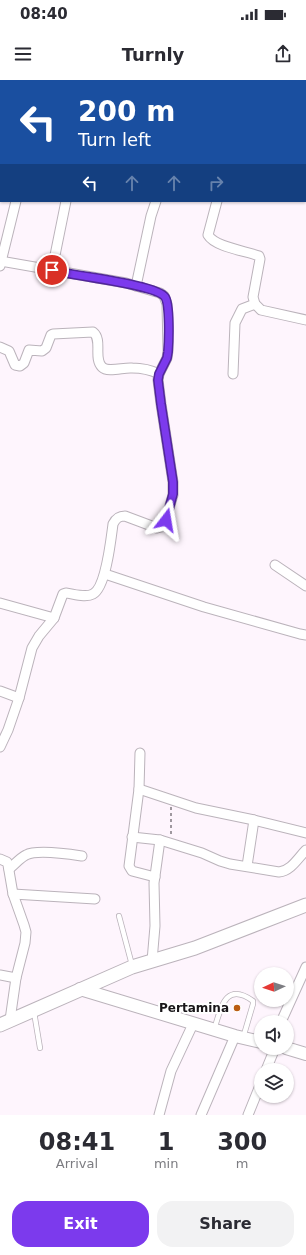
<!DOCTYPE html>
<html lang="en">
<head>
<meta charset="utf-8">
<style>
  body { margin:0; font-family:"DejaVu Sans",sans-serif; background:#f2f2f3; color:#2b2b33; height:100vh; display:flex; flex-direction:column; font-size:15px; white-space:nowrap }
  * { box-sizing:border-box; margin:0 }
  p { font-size:13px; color:#7c7c81 }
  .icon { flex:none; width:22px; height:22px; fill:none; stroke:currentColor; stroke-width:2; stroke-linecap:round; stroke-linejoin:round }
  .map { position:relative; height:1035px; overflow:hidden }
  .panel { display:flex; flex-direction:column; background:#fff; flex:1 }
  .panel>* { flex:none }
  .top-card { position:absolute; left:0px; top:0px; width:306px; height:122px; box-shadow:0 1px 3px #0004; background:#1a4fa0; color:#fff; overflow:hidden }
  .needle { width:26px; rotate:266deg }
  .fabs { position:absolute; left:254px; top:887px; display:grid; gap:8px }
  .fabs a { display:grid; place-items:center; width:40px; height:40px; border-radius:50%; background:#fff; box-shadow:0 1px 3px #0004; font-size:20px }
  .pin { position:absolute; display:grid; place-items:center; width:34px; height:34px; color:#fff; margin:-17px; border:2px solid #fff; border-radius:50%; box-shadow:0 1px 4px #0007 }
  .me { position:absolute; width:44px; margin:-22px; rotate:14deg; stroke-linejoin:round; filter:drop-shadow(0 0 3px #0008) }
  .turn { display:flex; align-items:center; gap:14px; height:84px; padding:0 12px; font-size:18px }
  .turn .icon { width:52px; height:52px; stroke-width:2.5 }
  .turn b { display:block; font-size:28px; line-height:34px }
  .lanes { display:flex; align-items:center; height:38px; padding:0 12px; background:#0003; justify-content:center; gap:20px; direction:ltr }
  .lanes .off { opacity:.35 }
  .eta { display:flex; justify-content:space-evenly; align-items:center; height:68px; text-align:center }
  .eta b { font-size:24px; font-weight:600; line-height:28px }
  .primary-button { display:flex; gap:8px; margin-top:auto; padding:8px 12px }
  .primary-button a { flex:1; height:46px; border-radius:16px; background:#7c3aed; color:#fff; font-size:16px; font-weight:600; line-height:46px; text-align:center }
  .primary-button a+a { background:#f2f2f3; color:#2b2b33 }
  .status { display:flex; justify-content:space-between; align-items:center; height:28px; padding:0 20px; background:#fff; direction:ltr }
  .status svg { height:11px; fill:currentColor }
  header { display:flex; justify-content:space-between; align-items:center; height:52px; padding:0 12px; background:#fff; font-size:18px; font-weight:600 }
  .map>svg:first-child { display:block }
</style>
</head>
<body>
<div class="status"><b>08:40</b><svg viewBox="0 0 49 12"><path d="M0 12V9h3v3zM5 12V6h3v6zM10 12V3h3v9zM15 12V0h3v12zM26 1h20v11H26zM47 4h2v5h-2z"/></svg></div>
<header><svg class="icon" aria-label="menu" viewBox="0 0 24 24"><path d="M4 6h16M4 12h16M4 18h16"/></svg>Turnly<svg class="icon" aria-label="share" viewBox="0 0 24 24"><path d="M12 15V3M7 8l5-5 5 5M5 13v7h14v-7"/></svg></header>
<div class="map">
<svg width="306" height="1035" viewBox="0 0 306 1035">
  <rect width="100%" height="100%" fill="#fef5fd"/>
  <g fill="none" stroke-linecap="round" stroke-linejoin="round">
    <defs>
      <g id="service">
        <polyline points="119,836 132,885"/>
        <polyline points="34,932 40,968"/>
        <path d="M 214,950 C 221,928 225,901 253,921 L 253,924 L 243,958"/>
      </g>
      <g id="minor">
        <polyline points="75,1 75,0"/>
        <polyline points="224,1 224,0"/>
        <polyline points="0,61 1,61"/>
        <polyline points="305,82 306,82"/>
        <path d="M 217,121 L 208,155 C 215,167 246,171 259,176 L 260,179 L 253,217 L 255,224 L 261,230 L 306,240"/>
        <path d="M 0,181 L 126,203 L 160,213 L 164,216 L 167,224 L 168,271 L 167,278 L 159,294 L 158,300 L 161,324 L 173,402 L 173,415 L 164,445 L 161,447 L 157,448 L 125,436 C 119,436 116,438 113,444 C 111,459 106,507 93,514 C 86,518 74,514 66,513 L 63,514 L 54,538 L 39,556 L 32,568 L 19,618 L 8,650 L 0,667"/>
        <polyline points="0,186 16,121"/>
        <polyline points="52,190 66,121"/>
        <polyline points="136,206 151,136 156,121"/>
        <path d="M 0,267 L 9,271 L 15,285 L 20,286 L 24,283 L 29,270 L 42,271 L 46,268 L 51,255 L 53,254 L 93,252 C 103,260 93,278 102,287 C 108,293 124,287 132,288 C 141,288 151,290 159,294"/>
        <polyline points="233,294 235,243 242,229 255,224"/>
        <polyline points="275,485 306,506"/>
        <polyline points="105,494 204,527 300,554 306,555"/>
        <polyline points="0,523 54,538"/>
        <polyline points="0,611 19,618"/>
        <polyline points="140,673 139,709 129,786 132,791 155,797"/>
        <polyline points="139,709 196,728 254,740 306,753"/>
        <path d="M 132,757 L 160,760 L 202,773 L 220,781 L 230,784 L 279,792 C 291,791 298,778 306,770"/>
        <polyline points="0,779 7,782 8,785 13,814 24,845 26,852 25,863 16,898 10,940"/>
        <polyline points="247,786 254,740"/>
        <path d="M 9,789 C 15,784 20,778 26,775 C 37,769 69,774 82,776"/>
        <polyline points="13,814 95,819"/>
        <polyline points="152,881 155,846 154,803 160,760"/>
        <polyline points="0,895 16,898"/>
        <polyline points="281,942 306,887"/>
        <polyline points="266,990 275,968"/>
        <polyline points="159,1035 171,991 193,944"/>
        <polyline points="201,1035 235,956"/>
        <polyline points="248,1035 261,1003"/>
      </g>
      <g id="tertiary">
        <polyline points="80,909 235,956 261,962"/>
        <polyline points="286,968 306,974"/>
      </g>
      <polyline id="secondary" points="0,945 132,887 195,868 306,825"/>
    </defs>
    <use href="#service" stroke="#bbb3bb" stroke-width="6"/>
    <use href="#minor" stroke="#bbb3bb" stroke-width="11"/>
    <use href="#tertiary" stroke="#bbb3bb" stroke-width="14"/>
    <use href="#secondary" stroke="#bbb3bb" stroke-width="15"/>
    <polyline stroke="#807a80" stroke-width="1.5" stroke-dasharray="3 3" stroke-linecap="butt" points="171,727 171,756"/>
    <use href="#service" stroke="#fff" stroke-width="4.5"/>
    <use href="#minor" stroke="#fff" stroke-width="9"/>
    <use href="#tertiary" stroke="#fff" stroke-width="12"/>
    <use href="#secondary" stroke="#fff" stroke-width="13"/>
  </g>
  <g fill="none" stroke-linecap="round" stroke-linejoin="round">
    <defs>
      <path id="route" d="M 52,190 C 71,196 156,204 165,217 C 170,224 169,261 168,272 L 167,278 L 159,294 L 158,300 L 161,324 L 173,402 L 173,414 L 166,440"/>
    </defs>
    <use href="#route" stroke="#51269a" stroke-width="10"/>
    <use href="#route" stroke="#7c3aed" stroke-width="7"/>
  </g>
  <circle fill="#bb5d12" stroke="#fff" stroke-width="1.5" cx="237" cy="928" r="4"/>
  <g text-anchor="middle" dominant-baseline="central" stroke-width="4" stroke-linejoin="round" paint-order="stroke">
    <g font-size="12" font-weight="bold" fill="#191619" stroke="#fff" text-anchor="end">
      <text x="229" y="928">Pertamina</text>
    </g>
  </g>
</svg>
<div class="fabs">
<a><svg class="needle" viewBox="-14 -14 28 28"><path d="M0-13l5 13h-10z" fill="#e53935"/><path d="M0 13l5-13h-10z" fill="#7c7c81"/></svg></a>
<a><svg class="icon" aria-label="sound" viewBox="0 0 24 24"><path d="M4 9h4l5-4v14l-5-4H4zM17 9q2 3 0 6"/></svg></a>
<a><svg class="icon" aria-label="layers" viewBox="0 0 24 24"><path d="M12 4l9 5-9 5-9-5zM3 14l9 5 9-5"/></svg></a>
</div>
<div class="pin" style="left:52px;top:190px;background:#d93025"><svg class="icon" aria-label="arrive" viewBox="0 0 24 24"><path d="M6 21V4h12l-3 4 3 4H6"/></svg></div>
<svg class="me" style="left:166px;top:440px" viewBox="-20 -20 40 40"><path d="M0-17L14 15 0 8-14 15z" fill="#7c3aed" stroke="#fff" stroke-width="4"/></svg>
<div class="top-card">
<div class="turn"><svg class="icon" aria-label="left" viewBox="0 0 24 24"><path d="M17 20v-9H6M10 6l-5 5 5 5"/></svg><div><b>200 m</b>Turn left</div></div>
<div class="lanes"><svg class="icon" aria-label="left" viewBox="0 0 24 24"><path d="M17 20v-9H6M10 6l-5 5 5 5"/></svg><svg class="icon off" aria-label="ahead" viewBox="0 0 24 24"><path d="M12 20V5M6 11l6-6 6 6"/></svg><svg class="icon off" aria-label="ahead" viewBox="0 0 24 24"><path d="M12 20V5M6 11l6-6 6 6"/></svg><svg class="icon off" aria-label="right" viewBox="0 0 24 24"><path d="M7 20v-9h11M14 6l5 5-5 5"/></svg></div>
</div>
</div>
<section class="panel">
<div class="eta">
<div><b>08:41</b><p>Arrival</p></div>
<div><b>1</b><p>min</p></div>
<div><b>300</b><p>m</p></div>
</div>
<div class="primary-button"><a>Exit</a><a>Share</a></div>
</section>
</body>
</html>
